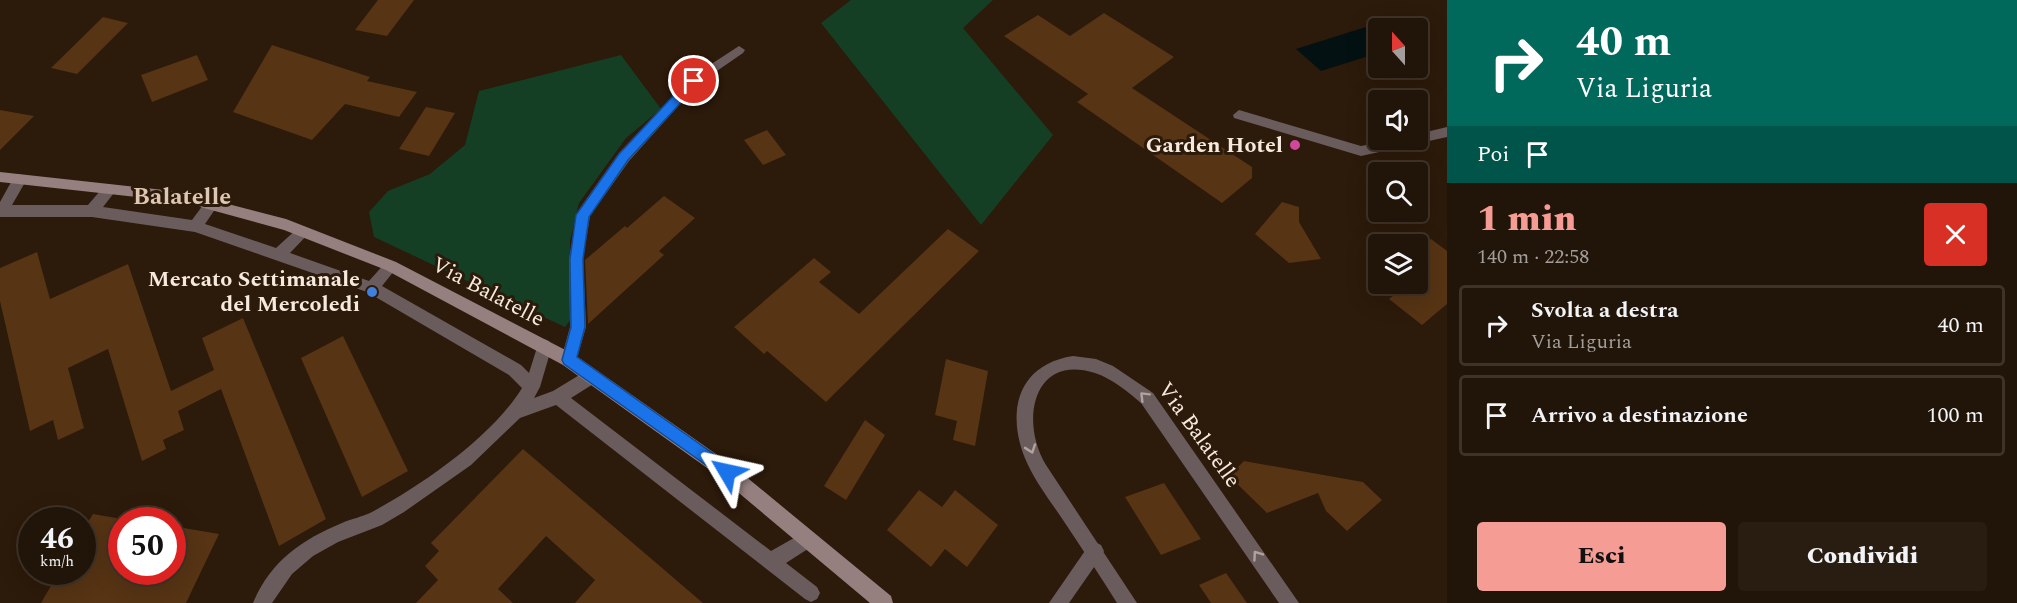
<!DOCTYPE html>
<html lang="it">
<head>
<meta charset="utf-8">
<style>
  body { margin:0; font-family:Spectral,serif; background:#291d12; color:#f1f3f6; height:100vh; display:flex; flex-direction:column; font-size:22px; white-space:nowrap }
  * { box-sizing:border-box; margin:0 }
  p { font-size:20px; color:#a29e9c }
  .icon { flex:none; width:33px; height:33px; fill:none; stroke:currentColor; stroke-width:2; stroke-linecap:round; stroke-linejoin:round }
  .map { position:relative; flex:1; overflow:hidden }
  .sheet { display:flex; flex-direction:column; background:#211408; width:570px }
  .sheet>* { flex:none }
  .banner { background:#00695c; color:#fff; overflow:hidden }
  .needle { width:39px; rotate:339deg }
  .tools { position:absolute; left:1368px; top:18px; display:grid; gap:12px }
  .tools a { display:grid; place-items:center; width:60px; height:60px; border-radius:6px; background:#211408; box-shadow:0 6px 24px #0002,0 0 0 2px #3e3329; font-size:30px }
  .speed { position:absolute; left:18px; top:507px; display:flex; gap:12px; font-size:30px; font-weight:700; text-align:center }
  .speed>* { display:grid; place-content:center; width:78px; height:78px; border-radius:50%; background:#211408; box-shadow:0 6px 24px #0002,0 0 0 2px #3e3329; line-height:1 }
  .speed small { font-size:15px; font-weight:400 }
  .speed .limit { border:9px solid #d22; background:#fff; color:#111 }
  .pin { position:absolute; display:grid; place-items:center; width:51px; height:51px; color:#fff; margin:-26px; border:3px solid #fff; border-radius:50%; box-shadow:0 2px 6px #0007 }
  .me { position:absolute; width:66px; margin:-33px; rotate:306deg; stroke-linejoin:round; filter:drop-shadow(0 0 4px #0008) }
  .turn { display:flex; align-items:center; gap:21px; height:126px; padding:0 30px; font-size:27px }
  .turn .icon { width:78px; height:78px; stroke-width:2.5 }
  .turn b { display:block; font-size:42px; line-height:51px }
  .then { display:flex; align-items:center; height:57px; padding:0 30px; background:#0003; gap:12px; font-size:22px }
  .round { display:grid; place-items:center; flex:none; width:63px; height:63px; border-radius:6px; background:#291d12 }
  .headline { display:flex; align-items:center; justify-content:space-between; height:102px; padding:0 30px }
  h1 { font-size:36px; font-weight:800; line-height:45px; color:#f59c95 }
  .cta { display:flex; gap:12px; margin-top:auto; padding:12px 30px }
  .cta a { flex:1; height:69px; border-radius:6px; background:#f59c95; color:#111; font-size:24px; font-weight:800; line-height:69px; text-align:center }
  .cta a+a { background:#291d12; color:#f1f3f6 }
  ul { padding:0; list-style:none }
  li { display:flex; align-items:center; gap:18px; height:81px; margin:0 12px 9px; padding:0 18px; border:3px solid #3e3329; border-radius:6px }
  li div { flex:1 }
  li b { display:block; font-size:22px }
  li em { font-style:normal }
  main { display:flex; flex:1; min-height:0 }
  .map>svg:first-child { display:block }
</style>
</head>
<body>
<main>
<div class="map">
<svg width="1447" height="603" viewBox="0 0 1447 603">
  <rect width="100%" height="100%" fill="#2c1a0a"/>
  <g fill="#153f24">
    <polygon points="851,0 993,0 963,28 1053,135 981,225 821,23"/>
    <polygon points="621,55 661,109 626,138 579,203 570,241 572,318 565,327 374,237 369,212 388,191 430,174 465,145 479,91"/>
  </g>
  <polygon fill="#031113" points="1366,27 1378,38 1378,53 1321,71 1296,49"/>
  <g fill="#563414">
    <polygon points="378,0 414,0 387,36 355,30"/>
    <polygon points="1104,13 1174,57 1132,88 1252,167 1252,178 1222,203 1077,102 1088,94 1004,36 1038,15 1070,36"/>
    <polygon points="103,17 128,23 77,74 51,68"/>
    <polygon points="272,45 370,77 367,81 417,92 399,117 345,104 312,140 233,112"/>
    <polygon points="197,55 208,80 152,102 141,75"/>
    <polygon points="426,107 455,113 429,156 399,149"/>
    <polygon points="0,110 34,116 0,150"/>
    <polygon points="767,130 786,155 763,165 744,140"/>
    <polygon points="664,196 695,218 659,251 664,255 588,324 585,260 625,226 627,228"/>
    <polygon points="1282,202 1299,207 1299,222 1321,259 1289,263 1255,234"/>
    <polygon points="948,229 979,251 826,402 767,351 764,354 734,327 814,258 831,272 819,282 859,314"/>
    <polygon points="1431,239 1447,251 1447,304 1422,325 1389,299 1408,284 1418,284 1418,250"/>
    <polygon points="37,252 50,299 128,264 171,391 214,370 202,338 243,318 326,519 279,546 221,389 178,411 184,430 163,440 166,449 142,461 108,349 68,368 84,428 58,440 53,420 30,431 0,301 0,268"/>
    <polygon points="343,336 408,471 362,497 301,358"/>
    <polygon points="946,359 988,371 975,446 953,440 957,421 935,415"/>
    <polygon points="865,420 885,435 846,500 824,486"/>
    <polygon points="523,449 703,603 575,603 595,580 546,536 498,589 513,603 416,603 438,580 425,566 439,551 431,543"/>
    <polygon points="1244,461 1363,482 1382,500 1347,531 1326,511 1318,493 1267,513 1229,476"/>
    <polygon points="1164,483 1201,539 1161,555 1125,497"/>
    <polygon points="919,490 942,507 955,490 998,525 967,567 945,549 931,567 887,530"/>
    <polygon points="93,514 122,519 122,572 172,572 172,526 219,534 186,603 41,603 59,572 82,572 82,532"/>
    <polygon points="1226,573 1247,603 1211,603 1199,585"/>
  </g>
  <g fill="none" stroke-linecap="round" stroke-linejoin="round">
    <g fill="#6a5c5c" fill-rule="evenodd">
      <polygon points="1239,110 1361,146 1392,140 1418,140 1418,134 1447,127 1447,137 1361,156 1234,118 1233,115"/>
      <path d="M 20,174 L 27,179 L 12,205 L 88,205 L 105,185 L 110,184 L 117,189 L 103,207 L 192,220 L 206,201 L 211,199 L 218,205 L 205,224 L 276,248 L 298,228 L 308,228 L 310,232 L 290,253 L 369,281 L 386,262 L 396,262 L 398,266 L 382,286 L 521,365 L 529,373 L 539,341 L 544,339 L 549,341 L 552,346 L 540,387 L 534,398 L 553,391 L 586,371 L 592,369 L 598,371 L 600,376 L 598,381 L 571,398 L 771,551 L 808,530 L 814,533 L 817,539 L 814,545 L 786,563 L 817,587 L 820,593 L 817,599 L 811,602 L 805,599 L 556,405 L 520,418 L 471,465 L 404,512 L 382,525 L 338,542 L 313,556 L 292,574 L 272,603 L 253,603 C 270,562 301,540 342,523 C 351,519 362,517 372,512 C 422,485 492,437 522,388 L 509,375 L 367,292 L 195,232 L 92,217 L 0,217 L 0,202 L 15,175 Z"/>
      <polygon points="1095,542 1101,545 1104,551 1101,557 1069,603 1049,603 1089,545"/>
    </g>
    <g fill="#6a5c5c" fill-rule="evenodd">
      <polygon points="739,46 745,50 743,53 698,84 629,161 590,216 583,259 586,327 575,365 569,367 563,365 561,360 570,327 569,259 578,211 619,153 690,78"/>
      <path d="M 1073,356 L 1096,359 L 1113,366 L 1153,393 L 1299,603 L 1279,603 L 1141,403 C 1128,392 1113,379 1095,373 C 1032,353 1020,423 1046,465 L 1137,603 L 1117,603 C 1101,577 1084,552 1067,526 C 1054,506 1038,486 1028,465 C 1005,416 1015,365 1073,356 Z"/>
    </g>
    <polygon fill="#957f7f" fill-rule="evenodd" points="0,172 182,192 286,219 396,262 575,355 733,466 891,596 893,603 870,603 721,478 563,365 386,270 284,230 182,202 0,182"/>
  </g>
  <defs><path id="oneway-chevron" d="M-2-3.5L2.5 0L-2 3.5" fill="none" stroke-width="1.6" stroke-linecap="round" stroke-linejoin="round" transform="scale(1.5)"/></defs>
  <g stroke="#b0a39e">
    <use href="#oneway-chevron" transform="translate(1144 396) rotate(-135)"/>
    <use href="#oneway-chevron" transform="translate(1031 449) rotate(71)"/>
    <use href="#oneway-chevron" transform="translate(1257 555) rotate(-125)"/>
  </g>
  <polygon fill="#1a73e8" stroke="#114b97" stroke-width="1.5" points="694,77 698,78 698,84 628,160 589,217 583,259 585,327 577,357 732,467 734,472 732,478 727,480 564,364 562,360 571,327 570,259 576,215 619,154 690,78"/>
  <circle fill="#d1479c" stroke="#2c1a0a" stroke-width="2" cx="1295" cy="145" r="6"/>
  <circle fill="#3f7fe0" stroke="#2c1a0a" stroke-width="2" cx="372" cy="292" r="6"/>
  <g text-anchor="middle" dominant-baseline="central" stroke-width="6" stroke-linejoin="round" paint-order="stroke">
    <g font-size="22" font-weight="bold" fill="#f6eadf" stroke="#2c1a0a" text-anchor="end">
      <text x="1283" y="145">Garden Hotel</text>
      <text x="360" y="279">Mercato Settimanale<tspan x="360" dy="25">del Mercoledi</tspan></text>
    </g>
    <g font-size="22" fill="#f6eadf" stroke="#2c1a0a">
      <text transform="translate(488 292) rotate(28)">Via Balatelle</text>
      <text transform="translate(1199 435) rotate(54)">Via Balatelle</text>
    </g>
    <g font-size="24" font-weight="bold" fill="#dfc6b3" stroke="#2c1a0a">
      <text x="182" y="197">Balatelle</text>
    </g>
  </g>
</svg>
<div class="tools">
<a><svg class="needle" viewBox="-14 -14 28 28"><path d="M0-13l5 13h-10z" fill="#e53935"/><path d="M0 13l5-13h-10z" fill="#a29e9c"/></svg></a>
<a><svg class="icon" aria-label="sound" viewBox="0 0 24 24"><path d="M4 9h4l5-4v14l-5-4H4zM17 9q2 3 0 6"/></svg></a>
<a><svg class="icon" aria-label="search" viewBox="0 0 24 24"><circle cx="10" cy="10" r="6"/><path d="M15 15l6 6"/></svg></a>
<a><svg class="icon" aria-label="layers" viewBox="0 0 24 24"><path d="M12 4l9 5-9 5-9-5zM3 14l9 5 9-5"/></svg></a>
</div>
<div class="speed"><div>46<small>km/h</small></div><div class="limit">50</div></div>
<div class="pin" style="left:694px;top:81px;background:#d93025"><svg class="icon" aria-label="arrive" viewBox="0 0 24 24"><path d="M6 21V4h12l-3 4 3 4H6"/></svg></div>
<svg class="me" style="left:727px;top:472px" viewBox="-20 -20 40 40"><path d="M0-17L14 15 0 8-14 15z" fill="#1a73e8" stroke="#fff" stroke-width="4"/></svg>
</div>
<section class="sheet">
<div class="banner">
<div class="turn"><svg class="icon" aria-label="right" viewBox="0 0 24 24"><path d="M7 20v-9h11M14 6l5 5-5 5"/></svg><div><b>40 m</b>Via Liguria</div></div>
<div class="then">Poi<svg class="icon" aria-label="arrive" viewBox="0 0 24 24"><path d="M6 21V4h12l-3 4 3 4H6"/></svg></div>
</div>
<div class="headline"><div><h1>1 min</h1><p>140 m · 22:58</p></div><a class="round" style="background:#d93025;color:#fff"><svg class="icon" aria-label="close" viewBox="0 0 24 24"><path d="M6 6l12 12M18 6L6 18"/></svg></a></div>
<ul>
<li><svg class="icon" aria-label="right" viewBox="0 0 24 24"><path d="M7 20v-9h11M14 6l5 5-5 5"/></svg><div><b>Svolta a destra</b><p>Via Liguria</p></div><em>40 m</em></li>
<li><svg class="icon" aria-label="arrive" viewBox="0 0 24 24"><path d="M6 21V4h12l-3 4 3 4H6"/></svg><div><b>Arrivo a destinazione</b></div><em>100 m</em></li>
</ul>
<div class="cta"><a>Esci</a><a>Condividi</a></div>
</section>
</main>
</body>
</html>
